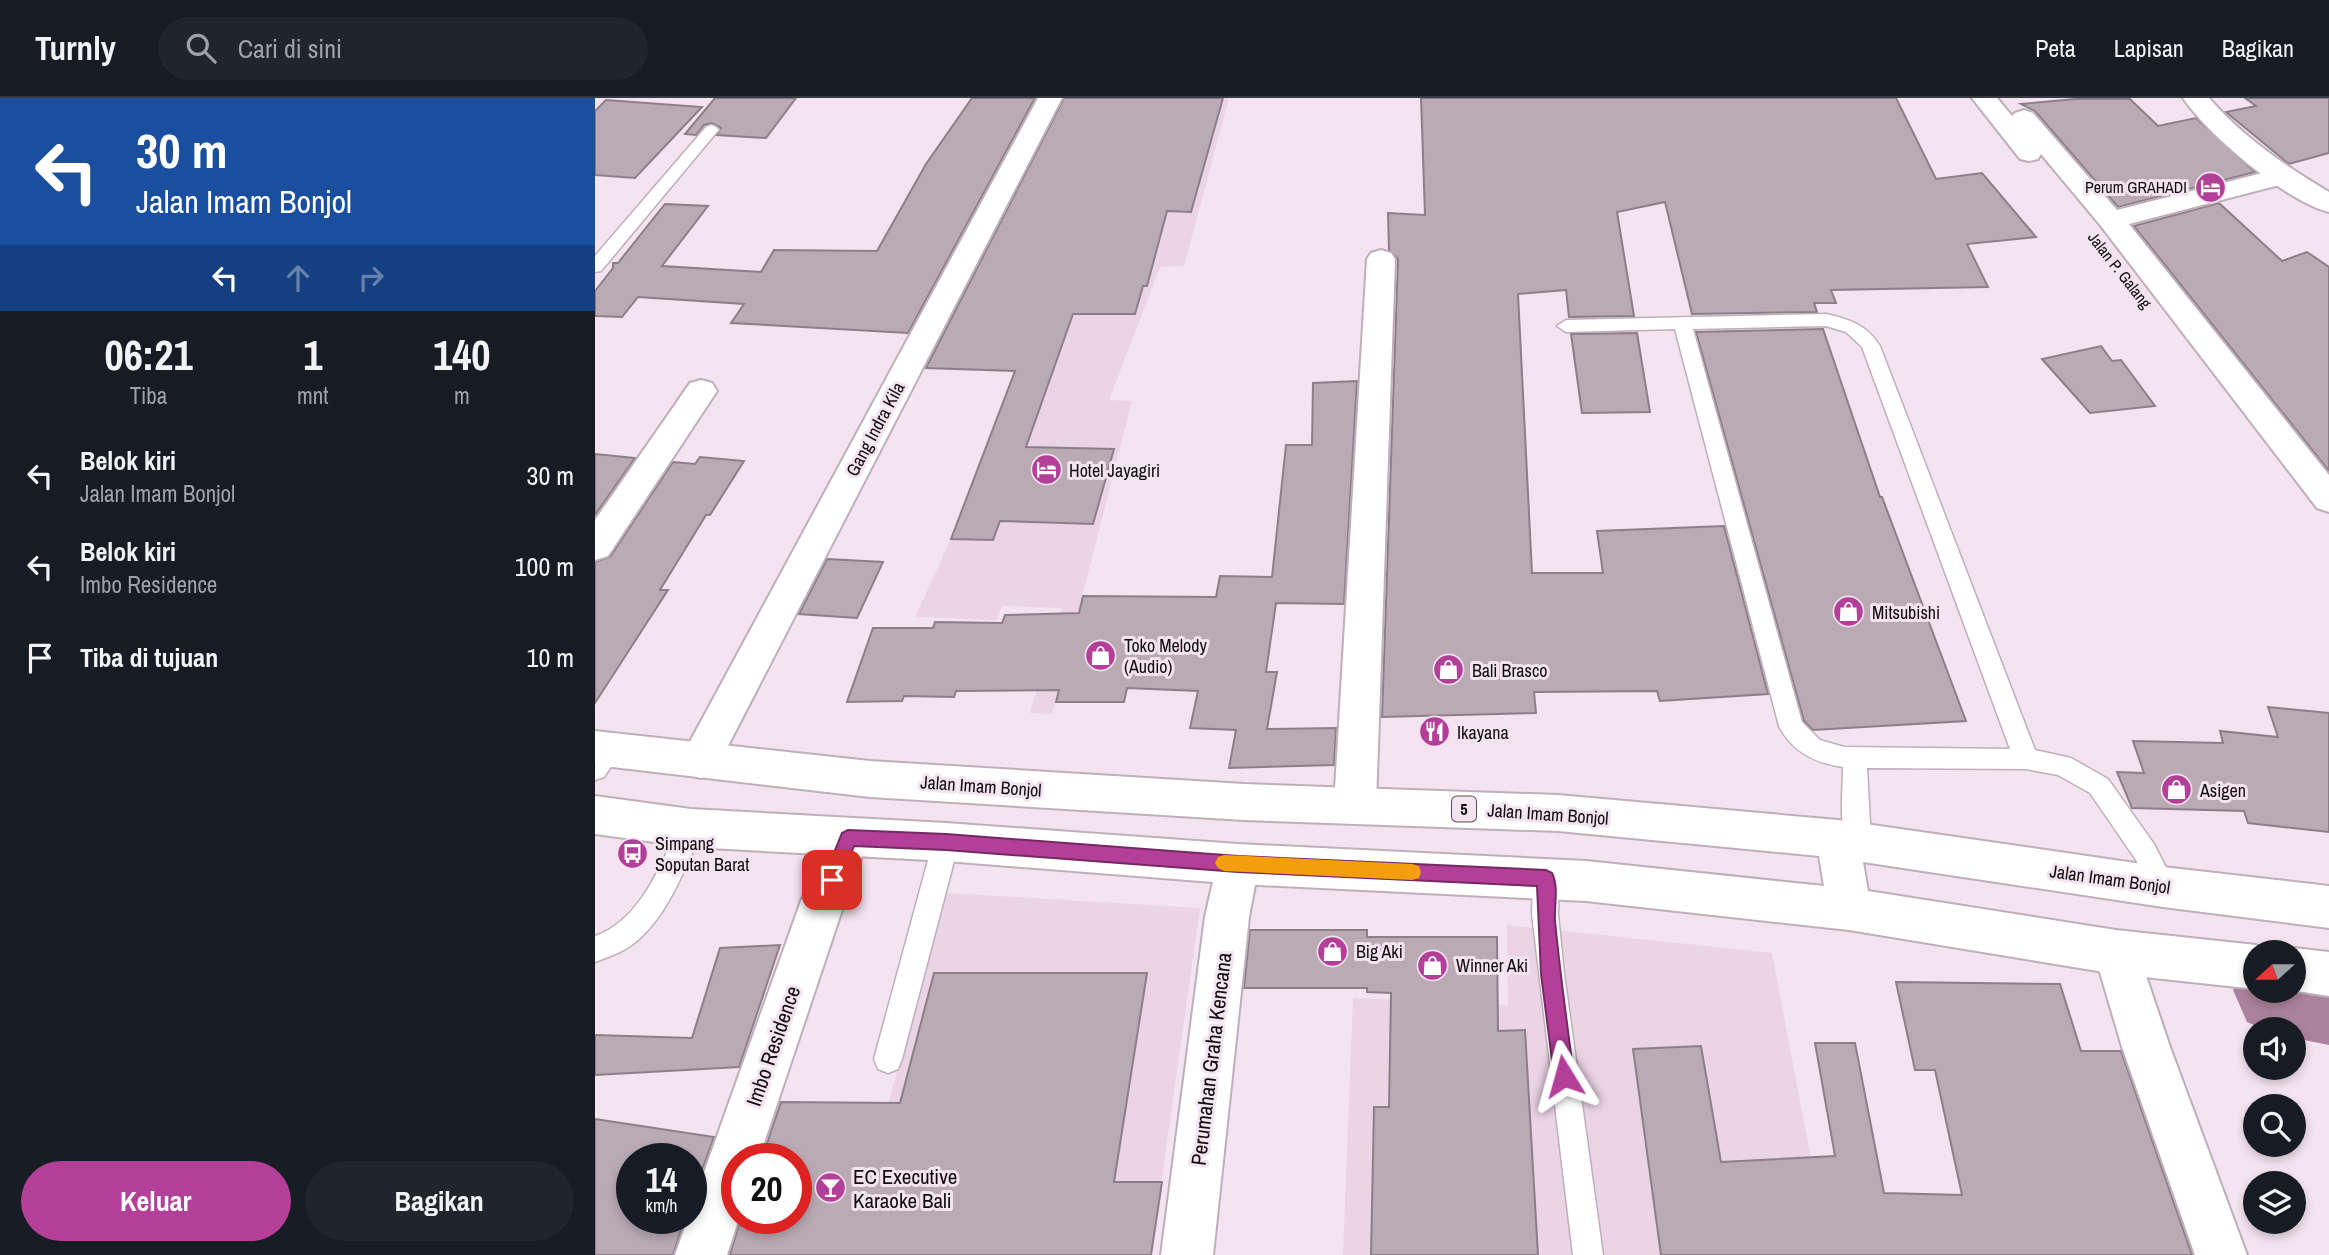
<!DOCTYPE html>
<html lang="id">
<head>
<meta charset="utf-8">
<style>
  body { margin:0; font-family:"Archivo Narrow",sans-serif; background:#20242c; color:#f1f3f6; height:100vh; display:flex; flex-direction:column; font-size:26px; white-space:nowrap }
  * { box-sizing:border-box; margin:0 }
  p { font-size:23px; color:#9ea1a6 }
  .icon { flex:none; width:38px; height:38px; fill:none; stroke:currentColor; stroke-width:2; stroke-linecap:round; stroke-linejoin:round }
  .map { position:relative; flex:1; overflow:hidden }
  .drawer { display:flex; flex-direction:column; background:#171b24; width:595px }
  .drawer>* { flex:none }
  .banner { background:#1a4fa0; color:#fff; overflow:hidden }
  .needle { width:46px; rotate:249deg }
  .tools { position:absolute; left:1648px; top:842px; display:grid; gap:14px }
  .tools a { display:grid; place-items:center; width:63px; height:63px; border-radius:50%; background:#171b24; box-shadow:0 4px 10px #0003; font-size:35px }
  .speed { position:absolute; left:21px; top:1045px; display:flex; gap:14px; font-size:35px; font-weight:700; text-align:center }
  .speed>* { display:grid; place-content:center; width:91px; height:91px; border-radius:50%; background:#171b24; box-shadow:0 4px 10px #0003; line-height:1 }
  .speed small { font-size:18px; font-weight:400 }
  .speed .limit { border:10px solid #d22; background:#fff; color:#111 }
  .pin { position:absolute; display:grid; place-items:center; width:60px; height:60px; color:#fff; margin:-30px; border-radius:14px; box-shadow:0 4px 10px #0006 }
  .me { position:absolute; width:77px; margin:-38px; rotate:352deg; stroke-linejoin:round; filter:drop-shadow(0 0 5px #0008) }
  .turn { display:flex; align-items:center; gap:24px; height:147px; padding:0 21px; font-size:32px }
  .turn .icon { width:91px; height:91px; stroke-width:2.5 }
  .turn b { display:block; font-size:49px; line-height:60px }
  .lanes { display:flex; align-items:center; height:66px; padding:0 21px; background:#0003; justify-content:center; gap:35px; direction:ltr }
  .lanes .off { opacity:.35 }
  .eta { display:flex; justify-content:space-evenly; align-items:center; height:119px; text-align:center }
  .eta b { font-size:42px; font-weight:700; line-height:49px }
  .primary-button { display:flex; gap:14px; margin-top:auto; padding:14px 21px }
  .primary-button a { flex:1; height:80px; border-radius:42px; background:#b33f98; color:#fff; font-size:28px; font-weight:700; line-height:80px; text-align:center }
  .primary-button a+a { background:#20242c; color:#f1f3f6 }
  ul { padding:0; list-style:none }
  li { display:flex; align-items:center; gap:21px; height:91px; padding:0 21px }
  li div { flex:1 }
  li b { display:block; font-size:26px }
  li em { font-style:normal }
  header { display:flex; align-items:center; gap:42px; box-sizing:border-box; height:98px; padding:0 35px; background:#171b24; border-bottom:2px solid #363941 }
  header strong { font-size:33px }
  nav { display:flex; gap:38px; margin-inline-start:auto; font-size:24px }
  .search { width:490px; height:63px; background:#20242c; display:flex; align-items:center; gap:18px; box-sizing:border-box; padding:0 24px; border-radius:38px; color:#9ea1a6; font-size:26px }
  main { display:flex; flex:1; min-height:0 }
  .map>svg:first-child { display:block }
</style>
</head>
<body>
<header>
<strong>Turnly</strong>
<div class="search"><svg class="icon" aria-label="search" viewBox="0 0 24 24"><circle cx="10" cy="10" r="6"/><path d="M15 15l6 6"/></svg>Cari di sini</div>
<nav><a>Peta</a><a>Lapisan</a><a>Bagikan</a></nav>
</header>
<main>
<section class="drawer">
<div class="banner">
<div class="turn"><svg class="icon" aria-label="left" viewBox="0 0 24 24"><path d="M17 20v-9H6M10 6l-5 5 5 5"/></svg><div><b>30 m</b>Jalan Imam Bonjol</div></div>
<div class="lanes"><svg class="icon" aria-label="left" viewBox="0 0 24 24"><path d="M17 20v-9H6M10 6l-5 5 5 5"/></svg><svg class="icon off" aria-label="ahead" viewBox="0 0 24 24"><path d="M12 20V5M6 11l6-6 6 6"/></svg><svg class="icon off" aria-label="right" viewBox="0 0 24 24"><path d="M7 20v-9h11M14 6l5 5-5 5"/></svg></div>
</div>
<div class="eta">
<div><b>06:21</b><p>Tiba</p></div>
<div><b>1</b><p>mnt</p></div>
<div><b>140</b><p>m</p></div>
</div>
<ul>
<li><svg class="icon" aria-label="left" viewBox="0 0 24 24"><path d="M17 20v-9H6M10 6l-5 5 5 5"/></svg><div><b>Belok kiri</b><p>Jalan Imam Bonjol</p></div><em>30 m</em></li>
<li><svg class="icon" aria-label="left" viewBox="0 0 24 24"><path d="M17 20v-9H6M10 6l-5 5 5 5"/></svg><div><b>Belok kiri</b><p>Imbo Residence</p></div><em>100 m</em></li>
<li><svg class="icon" aria-label="arrive" viewBox="0 0 24 24"><path d="M6 21V4h12l-3 4 3 4H6"/></svg><div><b>Tiba di tujuan</b></div><em>10 m</em></li>
</ul>
<div class="primary-button"><a>Keluar</a><a>Bagikan</a></div>
</section>
<div class="map">
<svg width="1734" height="1157" viewBox="0 0 1734 1157">
  <rect width="100%" height="100%" fill="#f4e4ef"/>
  <g fill="#ebd4e3">
    <polygon points="534,0 634,0 589,168 565,169 514,302 537,303 457,616 435,615 467,510 407,508 402,522 399,522 320,519 356,441 440,221"/>
    <polygon points="352,795 605,810 556,1157 251,1157"/>
    <polygon points="912,827 1177,855 1234,1157 748,1157 758,900 913,907"/>
  </g>
  <g fill="none" stroke-linecap="round" stroke-linejoin="round">
    <polygon fill="#ac839f" fill-rule="evenodd" points="1685,846 1734,855 1734,947 1699,940 1699,931 1668,931 1652,924 1638,892 1652,860 1661,856 1661,892 1699,892 1699,854 1666,854"/>
  </g>
  <g fill="#b9aab4" stroke="#8d7f88" stroke-width="2">
    <polygon points="120,0 201,0 171,40 122,37 126,30 117,25 109,27 101,37 90,36"/>
    <polygon points="377,0 440,0 313,235 136,225 149,206 43,199 27,219 0,218 0,193 18,170 18,165 23,165 70,106 113,108 67,168 166,174 179,152 282,153 331,66"/>
    <polygon points="469,0 628,0 596,114 572,113 552,188 548,188 540,216 478,216 431,349 519,351 498,426 405,423 398,442 356,441 420,273 331,270"/>
    <polygon points="826,0 1301,0 1341,81 1387,75 1441,139 1372,146 1393,189 1236,192 1241,205 1219,205 1222,214 1097,216 1070,104 1022,114 1039,218 974,219 971,192 923,196 937,475 1008,475 1002,433 1129,428 1173,596 1065,603 1062,593 939,594 941,615 787,619 803,161 794,152 793,115 830,117"/>
    <polygon points="1650,0 1734,0 1734,55 1694,66 1631,14 1661,8"/>
    <polygon points="1480,1 1535,1 1563,28 1601,20 1660,74 1523,109 1440,13 1426,6"/>
    <polygon points="11,2 107,9 40,80 0,77 0,13"/>
    <polygon points="1624,105 1687,163 1712,154 1734,169 1734,373 1539,128"/>
    <polygon points="1228,231 1285,399 1287,399 1371,623 1218,632 1209,623 1101,234"/>
    <polygon points="1042,235 1055,314 987,315 976,236"/>
    <polygon points="1506,248 1517,263 1526,262 1560,308 1495,315 1447,261"/>
    <polygon points="762,283 749,506 681,505 671,574 682,574 672,631 741,630 739,667 634,670 641,632 595,630 603,593 532,590 529,604 461,604 464,592 361,593 359,599 309,598 307,603 252,604 278,530 338,530 340,524 407,525 410,517 484,515 488,498 621,499 625,478 677,479 691,347 717,347 718,285"/>
    <polygon points="0,356 40,360 0,417"/>
    <polygon points="105,359 149,363 115,417 111,417 65,492 73,492 0,605 0,464 15,459 78,364 100,366"/>
    <polygon points="232,461 288,464 262,520 204,516"/>
    <polygon points="1673,609 1734,615 1734,734 1653,725 1649,713 1537,710 1522,674 1549,675 1538,643 1628,645 1625,633 1683,639"/>
    <polygon points="655,832 772,832 772,839 902,839 903,933 930,932 943,1157 776,1157 779,1009 794,1009 796,895 772,894 772,890 649,890"/>
    <polygon points="185,847 144,969 0,977 0,937 97,940 125,850"/>
    <polygon points="339,875 552,875 519,1084 567,1084 556,1157 135,1157 146,1120 201,1120 201,1060 167,1060 186,1004 305,1005"/>
    <polygon points="1301,884 1465,886 1486,953 1526,953 1597,1157 1066,1157 1038,951 1106,948 1126,1064 1240,1058 1220,945 1260,945 1289,1095 1367,1097 1340,972 1320,972"/>
    <polygon points="0,1021 119,1039 96,1102 96,1060 37,1060 37,1120 90,1120 78,1157 0,1157"/>
  </g>
  <g fill="none" stroke-linecap="round" stroke-linejoin="round">
    <defs>
      <g id="service">
        <polygon points="116,27 121,29 124,32 121,35 6,173 0,174 0,158 111,29"/>
        <path d="M 1231,216 C 1254,221 1272,227 1285,248 L 1440,652 L 1476,660 L 1513,681 L 1559,746 L 1581,789 L 1577,797 L 1568,801 L 1559,797 L 1541,762 L 1495,695 L 1463,677 L 1431,671 L 1272,670 L 1276,743 L 1272,751 L 1263,754 L 1254,751 C 1243,727 1248,695 1248,669 C 1220,665 1197,654 1184,628 L 1080,231 L 971,234 L 962,228 L 971,222 ZM 1231,228 L 1251,234 L 1267,249 L 1415,651 L 1249,649 L 1225,642 L 1207,624 L 1098,231 Z"/>
        <path d="M 15,643 L 23,646 L 27,653 L 9,679 L 0,682 C 0,665 0,650 15,643 Z"/>
        <path d="M 96,719 L 105,722 L 108,730 C 91,767 75,814 43,842 C 31,853 16,858 0,864 L 0,838 C 47,822 67,763 87,722 Z"/>
        <polygon points="351,733 360,736 364,744 307,961 303,971 293,975 283,971 279,961 338,744 342,736"/>
        <polygon points="951,769 960,773 964,781 963,816 969,876 1008,1157 978,1157 937,816 938,781 942,773"/>
      </g>
      <g id="minor">
        <polygon points="443,0 467,0 119,675 105,680 91,675 85,663 91,651"/>
        <polygon points="1377,0 1402,0 1417,18 1420,15 1429,12 1438,15 1522,112 1687,70 1696,72 1700,78 1696,84 1534,126 1734,377 1734,414 1722,410 1506,128 1446,56 1443,61 1434,63 1425,61"/>
        <polygon points="786,152 796,155 800,161 781,707 775,720 760,725 745,720 739,707 772,161 776,155"/>
        <polygon points="106,282 117,285 122,293 13,458 0,462 0,422 95,285"/>
        <polygon points="253,721 268,727 274,740 250,803 164,1060 142,1060 142,1120 144,1120 132,1157 80,1157 93,1120 96,1120 96,1111 206,803 238,727"/>
        <polygon points="643,746 658,752 664,766 654,819 618,1157 566,1157 610,819 622,766 628,752"/>
        <polygon points="1521,832 1537,839 1543,854 1575,949 1652,1157 1600,1157 1527,949 1499,854 1505,839"/>
      </g>
      <path id="tertiary" d="M 1588,0 L 1614,0 C 1648,39 1690,68 1734,94 L 1734,114 C 1692,104 1612,36 1588,0 Z"/>
      <g id="trunk">
        <polygon points="0,633 275,663 649,686 963,697 1243,722 1568,769 1734,788 1734,830 1568,809 1268,764 1273,793 1521,832 1661,847 1677,854 1661,854 1661,891 1521,876 1254,832 991,803 643,786 351,763 96,749 0,736 0,698 96,711 351,725 643,746 991,763 1229,788 1224,758 963,733 649,722 275,699 0,667"/>
        <polygon points="1699,850 1734,854 1734,898 1695,892 1699,892 1699,854 1689,854"/>
      </g>
    </defs>
    <use href="#service" stroke="#beafb9" stroke-width="3"/>
    <use href="#minor" stroke="#beafb9" stroke-width="4"/>
    <use href="#tertiary" stroke="#beafb9" stroke-width="4"/>
    <use href="#trunk" stroke="#beafb9" stroke-width="4"/>
    <use href="#service" fill="#fff" fill-rule="evenodd"/>
    <use href="#minor" fill="#fff" fill-rule="evenodd"/>
    <use href="#tertiary" fill="#fff" fill-rule="evenodd"/>
    <use href="#trunk" fill="#fff" fill-rule="evenodd"/>
  </g>
  <path fill="#b33f98" stroke="#742963" stroke-width="2" d="M 253,732 L 351,736 L 643,758 L 951,772 L 957,775 C 964,789 959,808 960,823 C 965,875 972,926 979,978 L 976,985 L 969,988 L 962,985 L 959,978 L 946,876 L 942,788 L 643,774 L 351,752 L 259,748 L 243,788 L 237,790 L 230,788 L 228,782 L 247,735 Z"/>
  <polygon fill="#f59e0b" points="629,757 817,766 824,768 826,774 824,780 817,782 629,773 623,770 620,765 623,759"/>
  <defs>
    <symbol id="hotel-disc" viewBox="-11 -11 22 22"><circle r="9.5" fill="#b33f98" stroke="#f4e4ef"/><path d="M-6-4.5h1.5V1H6V5H4.5V3h-9V5H-6ZM-4 0a1.8 1.8 0 1 1 3.6 0ZM.5 0V-2.5h3Q6-2.5 6 0Z" fill="#fff"/></symbol>
    <symbol id="shop-disc" viewBox="-11 -11 22 22"><circle r="9.5" fill="#b33f98" stroke="#f4e4ef"/><path d="M-5-2.5h2.3a2.7 3.5 0 0 1 5.4 0H5L5.5 6h-11ZM-1.5-2.5h3a1.5 2.3 0 0 0-3 0Z" fill="#fff"/></symbol>
    <symbol id="restaurant-disc" viewBox="-11 -11 22 22"><circle r="9.5" fill="#b33f98" stroke="#f4e4ef"/><path d="M-5-6h1v4h1v-4h1v4h1v-4h1v5L-1.5 .5V6h-2V.5L-5-1ZM5-6V6H3V1.5H1.5Q1.5-4 5-6Z" fill="#fff"/></symbol>
    <symbol id="bus-disc" viewBox="-11 -11 22 22"><circle r="9.5" fill="#b33f98" stroke="#f4e4ef"/><path d="M-5-6H5V4H4V6H2V4H-2V6H-4V4H-5ZM-3.5-4V0h7V-4ZM-3.5 1.2v1.5H-2V1.2ZM2 1.2v1.5H3.5V1.2Z" fill="#fff"/></symbol>
    <symbol id="bar-disc" viewBox="-11 -11 22 22"><circle r="9.5" fill="#b33f98" stroke="#f4e4ef"/><path d="M-6-5H6L.8 .8V4.5H3.5V6h-7V4.5H-.8V.8Z" fill="#fff"/></symbol>
  </defs>
  <g fill-rule="evenodd">
    <use href="#hotel-disc" x="1598" y="72" width="35" height="35"/>
    <use href="#hotel-disc" x="434" y="354" width="35" height="35"/>
    <use href="#shop-disc" x="1236" y="496" width="35" height="35"/>
    <use href="#shop-disc" x="488" y="540" width="35" height="35"/>
    <use href="#shop-disc" x="836" y="554" width="35" height="35"/>
    <use href="#restaurant-disc" x="822" y="616" width="35" height="35"/>
    <use href="#shop-disc" x="1564" y="674" width="35" height="35"/>
    <use href="#bus-disc" x="20" y="738" width="35" height="35"/>
    <use href="#shop-disc" x="720" y="836" width="35" height="35"/>
    <use href="#shop-disc" x="820" y="850" width="35" height="35"/>
    <use href="#bar-disc" x="218" y="1072" width="35" height="35"/>
  </g>
  <g text-anchor="middle" dominant-baseline="central" stroke-width="6" stroke-linejoin="round" paint-order="stroke">
    <g font-size="16" fill="#100b0e" stroke="#f4e4ef" text-anchor="end">
      <text x="1592" y="89">Perum GRAHADI</text>
    </g>
    <g font-size="16" fill="#100b0e" stroke="#f4e4ef">
      <text transform="translate(1525 172) rotate(52)">Jalan P. Galang</text>
    </g>
    <rect fill="#f4e4ef" stroke="#544c52" stroke-width="2" x="857" y="698.5" width="24" height="25" rx="5"/>
    <g font-size="16" font-weight="bold" fill="#100b0e">
      <text x="869" y="711">5</text>
    </g>
    <g font-size="18" fill="#100b0e" stroke="#f4e4ef">
      <text transform="translate(280 331) rotate(-62)">Gang Indra Kila</text>
      <text transform="translate(386 688) rotate(4)">Jalan Imam Bonjol</text>
      <text transform="translate(953 716) rotate(4)">Jalan Imam Bonjol</text>
      <text transform="translate(1515 781) rotate(8)">Jalan Imam Bonjol</text>
    </g>
    <g font-size="18" fill="#100b0e" stroke="#f4e4ef" text-anchor="start">
      <text x="474" y="372">Hotel Jayagiri</text>
      <text x="1277" y="514">Mitsubishi</text>
      <text x="529" y="547">Toko Melody<tspan x="529" dy="21">(Audio)</tspan></text>
      <text x="877" y="572">Bali Brasco</text>
      <text x="862" y="634">Ikayana</text>
      <text x="1605" y="692">Asigen</text>
      <text x="60" y="745">Simpang<tspan x="60" dy="21">Soputan Barat</tspan></text>
      <text x="761" y="853">Big Aki</text>
      <text x="861" y="867">Winner Aki</text>
    </g>
    <g font-size="21" fill="#100b0e" stroke="#f4e4ef">
      <text transform="translate(178 948) rotate(-71)">Imbo Residence</text>
      <text transform="translate(616 961) rotate(-83)">Perumahan Graha Kencana</text>
    </g>
    <g font-size="21" fill="#100b0e" stroke="#f4e4ef" text-anchor="start">
      <text x="258" y="1078">EC Executive<tspan x="258" dy="24">Karaoke Bali</tspan></text>
    </g>
  </g>
</svg>
<div class="tools">
<a><svg class="needle" viewBox="-14 -14 28 28"><path d="M0-13l5 13h-10z" fill="#e53935"/><path d="M0 13l5-13h-10z" fill="#9ea1a6"/></svg></a>
<a><svg class="icon" aria-label="sound" viewBox="0 0 24 24"><path d="M4 9h4l5-4v14l-5-4H4zM17 9q2 3 0 6"/></svg></a>
<a><svg class="icon" aria-label="search" viewBox="0 0 24 24"><circle cx="10" cy="10" r="6"/><path d="M15 15l6 6"/></svg></a>
<a><svg class="icon" aria-label="layers" viewBox="0 0 24 24"><path d="M12 4l9 5-9 5-9-5zM3 14l9 5 9-5"/></svg></a>
</div>
<div class="speed"><div>14<small>km/h</small></div><div class="limit">20</div></div>
<div class="pin" style="left:237px;top:782px;background:#d93025"><svg class="icon" aria-label="arrive" viewBox="0 0 24 24"><path d="M6 21V4h12l-3 4 3 4H6"/></svg></div>
<svg class="me" style="left:969px;top:978px" viewBox="-20 -20 40 40"><path d="M0-17L14 15 0 8-14 15z" fill="#b33f98" stroke="#fff" stroke-width="4"/></svg>
</div>
</main>
</body>
</html>
